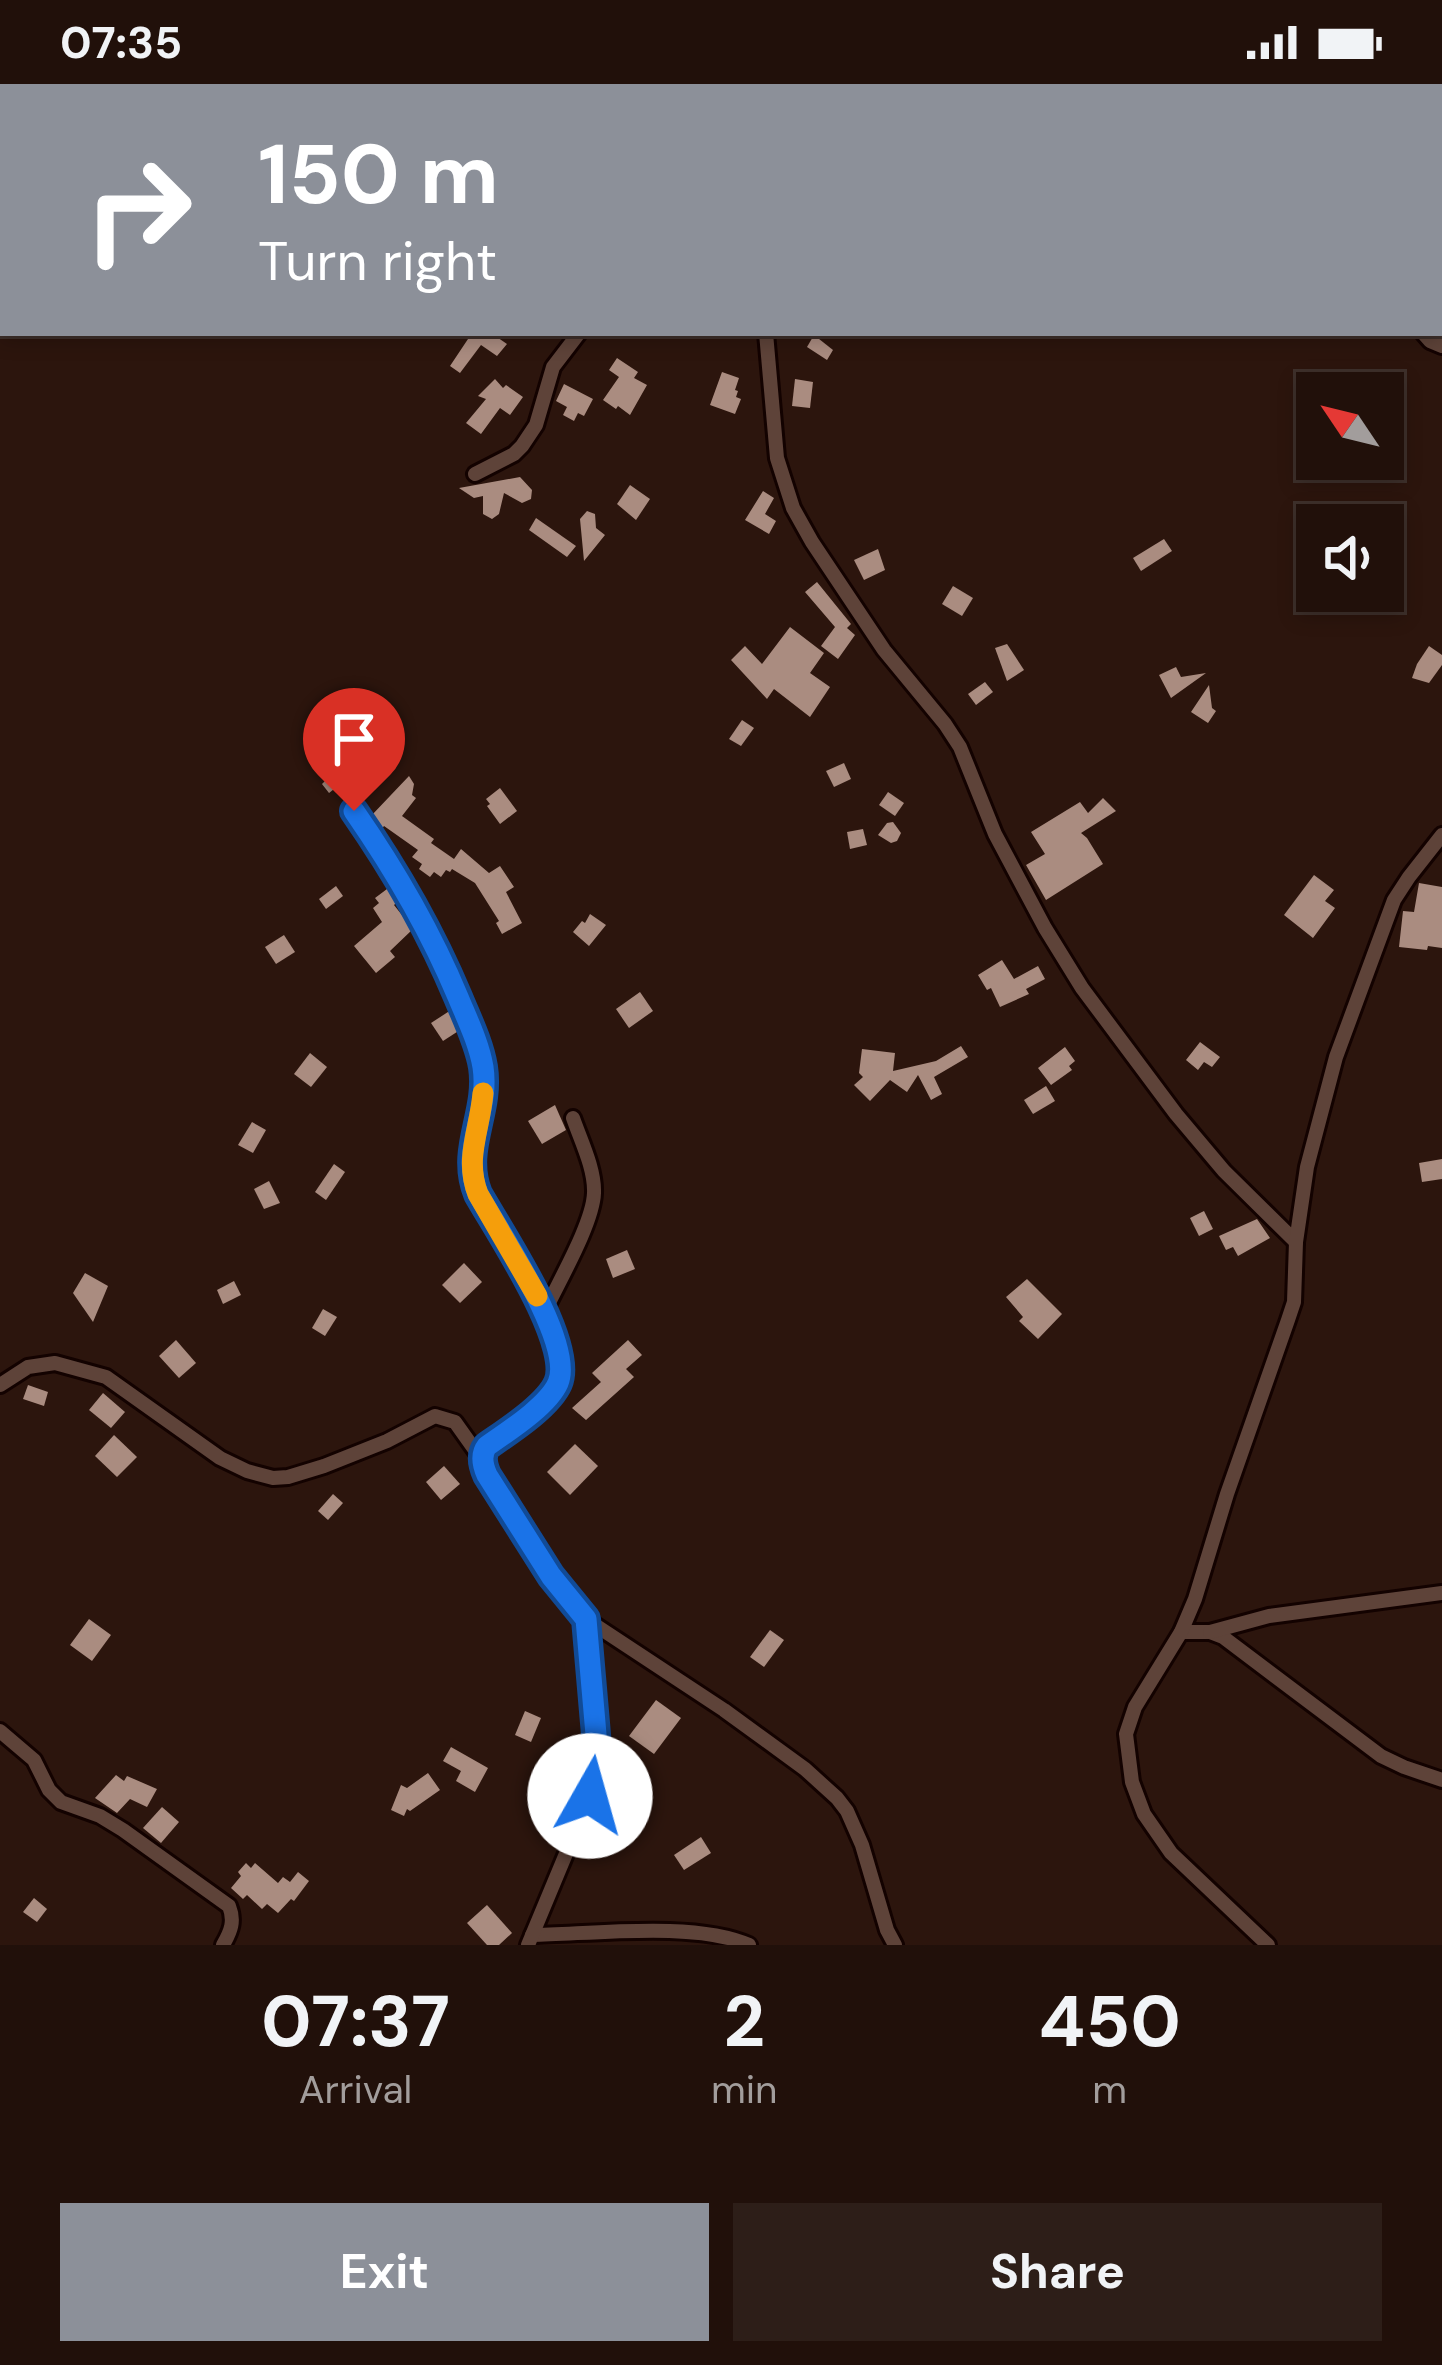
<!DOCTYPE html>
<html lang="en">
<head>
<meta charset="utf-8">
<style>
  body { margin:0; font-family:"DM Sans",sans-serif; background:#2d1e18; color:#f1f3f6; height:100vh; display:flex; flex-direction:column; font-size:45px; white-space:nowrap }
  * { box-sizing:border-box; margin:0 }
  p { font-size:39px; color:#a29d9c }
  .icon { flex:none; width:66px; height:66px; fill:none; stroke:currentColor; stroke-width:2; stroke-linecap:round; stroke-linejoin:round }
  .map { position:relative; height:1861px; overflow:hidden }
  .details { display:flex; flex-direction:column; background:#21100a; flex:1 }
  .details>* { flex:none }
  .hud { position:absolute; left:0px; top:0px; width:1443px; height:252px; box-shadow:0 6px 18px #0003,0 0 0 3px #3e302b; background:#8c9099; color:#fff; overflow:hidden }
  .needle { width:78px; rotate:305deg }
  .buttons { position:absolute; left:1296px; top:288px; display:grid; gap:24px }
  .buttons a { display:grid; place-items:center; width:108px; height:108px; border-radius:0px; background:#21100a; box-shadow:0 6px 18px #0003,0 0 0 3px #3e302b; font-size:60px }
  .pin { position:absolute; display:grid; place-items:center; width:102px; height:102px; color:#fff; margin:-123px -51px; border-radius:50% 50% 50% 0; rotate:-45deg; box-shadow:0 0 12px #0007 }
  .pin .icon { rotate:45deg }
  .me { position:absolute; width:132px; margin:-66px; rotate:7deg; stroke-linejoin:round; filter:drop-shadow(0 0 9px #0008) }
  .turn { display:flex; align-items:center; gap:42px; height:252px; padding:0 60px; font-size:54px }
  .turn .icon { width:156px; height:156px; stroke-width:2.5 }
  .turn b { display:block; font-size:84px; line-height:102px }
  .eta { display:flex; justify-content:space-evenly; align-items:center; height:204px; text-align:center }
  .eta b { font-size:72px; font-weight:700; line-height:84px }
  .primary-button { display:flex; gap:24px; margin-top:auto; padding:24px 60px }
  .primary-button a { flex:1; height:138px; border-radius:0px; background:#8c9099; color:#fff; font-size:48px; font-weight:700; line-height:138px; text-align:center }
  .primary-button a+a { background:#2d1e18; color:#f1f3f6 }
  .status { display:flex; justify-content:space-between; align-items:center; height:84px; padding:0 60px; background:#21100a; direction:ltr }
  .status svg { height:33px; fill:currentColor }
  .map>svg:first-child { display:block }
</style>
</head>
<body>
<div class="status"><b>07:35</b><svg viewBox="0 0 49 12"><path d="M0 12V9h3v3zM5 12V6h3v6zM10 12V3h3v9zM15 12V0h3v12zM26 1h20v11H26zM47 4h2v5h-2z"/></svg></div>
<div class="map">
<svg width="1442" height="1861" viewBox="0 0 1442 1861">
  <rect width="100%" height="100%" fill="#2c150d"/>
  <g fill="#aa8c80">
    <polygon points="465,249 491,249 507,260 497,272 481,261 460,289 450,282 470,252"/>
    <polygon points="814,251 833,266 827,276 807,263"/>
    <polygon points="617,274 638,288 634,294 647,301 630,331 618,322 616,325 603,316 619,293 609,286"/>
    <polygon points="722,288 739,294 735,306 738,307 736,313 741,315 735,330 710,321"/>
    <polygon points="495,295 503,304 506,301 523,313 510,331 500,324 481,350 466,339 486,315 478,312"/>
    <polygon points="795,295 813,298 810,324 792,322"/>
    <polygon points="564,300 593,315 584,332 578,329 574,337 563,331 567,323 556,317"/>
    <polygon points="520,393 532,406 531,415 522,419 504,409 499,430 492,435 483,430 483,412 474,414 459,404"/>
    <polygon points="630,401 650,415 636,436 617,420"/>
    <polygon points="763,407 774,414 765,430 776,437 769,450 745,436"/>
    <polygon points="587,427 595,430 596,444 605,451 584,477 580,435"/>
    <polygon points="536,434 576,462 567,473 529,446"/>
    <polygon points="1164,455 1172,467 1141,487 1133,474"/>
    <polygon points="878,465 885,486 864,496 854,476"/>
    <polygon points="817,498 851,540 847,544 855,551 838,575 821,562 835,543 805,508"/>
    <polygon points="953,502 973,514 962,532 942,520"/>
    <polygon points="790,543 824,569 810,589 830,603 810,633 774,605 767,615 731,576 745,562 762,580"/>
    <polygon points="1007,560 1024,586 1007,597 995,564"/>
    <polygon points="1429,562 1442,571 1442,581 1429,599 1412,594 1417,580"/>
    <polygon points="1176,583 1181,593 1206,589 1171,614 1159,591"/>
    <polygon points="985,598 993,608 976,621 968,610"/>
    <polygon points="1209,601 1212,624 1216,627 1208,639 1191,628"/>
    <polygon points="742,636 754,644 741,662 729,655"/>
    <polygon points="326,649 346,680 356,671 375,690 350,714 338,702 329,709 322,700 326,696 316,685 322,681 309,661"/>
    <polygon points="844,679 851,695 834,703 826,687"/>
    <polygon points="409,692 414,700 412,711 416,714 402,732 434,755 431,759 454,775 461,765 489,789 500,782 514,803 506,808 522,839 502,850 496,839 499,837 475,799 452,785 450,788 446,786 441,793 434,788 430,793 419,785 422,780 412,773 418,766 384,742 381,746 378,743 371,732"/>
    <polygon points="500,704 517,727 500,740 487,722 490,720 486,715"/>
    <polygon points="888,708 904,719 895,732 879,721"/>
    <polygon points="1103,714 1116,727 1081,749 1087,754 1103,780 1046,816 1026,781 1045,770 1031,748 1080,718 1088,729"/>
    <polygon points="893,738 901,749 897,757 891,759 878,751 887,739"/>
    <polygon points="863,745 867,761 850,765 847,748"/>
    <polygon points="1314,791 1334,806 1325,817 1335,824 1313,854 1284,831"/>
    <polygon points="1419,799 1442,803 1442,864 1428,862 1427,866 1399,863 1403,827 1414,828"/>
    <polygon points="336,802 343,812 326,825 319,815"/>
    <polygon points="387,805 397,818 394,821 413,845 390,867 395,873 376,889 354,862 382,838 373,824 379,819 375,814"/>
    <polygon points="590,830 606,841 589,862 573,848 582,837 585,839"/>
    <polygon points="284,851 295,868 276,880 265,863"/>
    <polygon points="1002,876 1014,895 1038,882 1045,895 1026,905 1029,910 1000,923 991,904 987,906 978,891"/>
    <polygon points="640,908 653,927 629,944 616,925"/>
    <polygon points="451,926 460,946 443,957 431,939"/>
    <polygon points="1200,958 1220,973 1212,983 1204,978 1198,986 1186,976"/>
    <polygon points="961,962 968,973 934,993 942,1010 931,1016 918,991 907,1008 890,996 870,1017 854,1001 863,993 859,989 862,965 895,969 893,987 936,977"/>
    <polygon points="1065,963 1075,977 1069,982 1072,986 1051,1001 1038,984"/>
    <polygon points="310,969 327,983 311,1003 294,990"/>
    <polygon points="1046,1002 1055,1017 1033,1030 1024,1016"/>
    <polygon points="555,1021 566,1046 542,1060 528,1037"/>
    <polygon points="252,1038 266,1046 253,1069 238,1061"/>
    <polygon points="1442,1075 1442,1095 1422,1098 1419,1079"/>
    <polygon points="334,1080 345,1088 326,1116 315,1108"/>
    <polygon points="269,1097 280,1119 264,1125 254,1105"/>
    <polygon points="1204,1127 1213,1145 1199,1152 1190,1134"/>
    <polygon points="1257,1135 1270,1154 1238,1172 1233,1163 1226,1166 1219,1152"/>
    <polygon points="627,1166 635,1185 613,1194 606,1175"/>
    <polygon points="464,1179 482,1198 460,1219 442,1201"/>
    <polygon points="85,1189 108,1202 93,1238 73,1209"/>
    <polygon points="1027,1195 1062,1230 1038,1255 1019,1237 1023,1233 1006,1213"/>
    <polygon points="234,1197 241,1211 223,1220 217,1206"/>
    <polygon points="323,1225 337,1233 325,1252 312,1244"/>
    <polygon points="176,1256 196,1279 179,1294 159,1272"/>
    <polygon points="628,1256 642,1271 626,1285 634,1293 586,1336 572,1324 601,1298 592,1289"/>
    <polygon points="28,1301 48,1308 44,1322 23,1315"/>
    <polygon points="103,1309 125,1328 111,1344 89,1326"/>
    <polygon points="114,1351 137,1373 117,1393 95,1372"/>
    <polygon points="575,1360 598,1382 570,1411 547,1388"/>
    <polygon points="444,1382 460,1400 441,1416 426,1398"/>
    <polygon points="333,1410 343,1419 328,1436 318,1427"/>
    <polygon points="89,1535 111,1551 92,1577 70,1561"/>
    <polygon points="770,1546 784,1556 764,1583 750,1573"/>
    <polygon points="656,1616 681,1634 654,1670 629,1652"/>
    <polygon points="525,1627 541,1634 531,1658 515,1651"/>
    <polygon points="451,1663 488,1684 475,1708 456,1697 461,1687 443,1677"/>
    <polygon points="428,1689 440,1706 410,1727 407,1725 404,1732 391,1726 401,1701 407,1704"/>
    <polygon points="116,1691 124,1697 127,1692 157,1705 147,1723 130,1715 117,1729 95,1714"/>
    <polygon points="162,1723 179,1738 161,1759 143,1744"/>
    <polygon points="701,1753 711,1769 684,1786 674,1771"/>
    <polygon points="246,1779 251,1784 255,1779 278,1799 283,1793 290,1798 298,1788 309,1797 294,1817 291,1815 278,1829 267,1820 262,1825 247,1811 243,1815 231,1804 241,1792 238,1788"/>
    <polygon points="34,1814 47,1825 37,1838 23,1828"/>
    <polygon points="487,1821 512,1849 499,1861 487,1861 467,1839"/>
  </g>
  <g fill="none" stroke-linecap="round" stroke-linejoin="round">
    <defs>
      <g id="street">
        <polyline points="792,3 792,0"/>
        <polyline points="1427,3 1427,0"/>
        <polyline points="1440,64 1442,64"/>
        <polyline points="1440,130 1442,143"/>
        <polyline points="1440,169 1442,156"/>
        <polyline points="766,249 777,374 793,424 812,458 884,566 945,640 960,663 995,750 1045,844 1082,904 1176,1030 1224,1087 1296,1158"/>
        <polyline points="1423,249 1430,257 1442,262"/>
        <polyline points="475,390 514,370 522,362 536,341 553,283 579,249"/>
        <path d="M 354,727 C 394,786 429,846 458,913 C 467,935 479,958 483,983 C 490,1029 460,1065 478,1110 C 499,1146 571,1257 559,1296 C 552,1320 504,1348 484,1365 L 483,1378 L 487,1391 L 551,1492 L 586,1535 L 724,1626 L 805,1685 L 837,1714 L 847,1727 L 862,1761 L 887,1846 L 895,1861"/>
        <path d="M 545,1227 C 559,1197 593,1139 594,1109 C 595,1085 581,1057 573,1034"/>
        <polyline points="0,1301 28,1283 55,1279 106,1293 220,1374 247,1387 273,1394 288,1393 324,1382 387,1357 435,1332 455,1338 482,1376"/>
        <polyline points="1181,1548 1210,1548 1223,1553 1381,1672 1404,1683 1442,1696"/>
        <polyline points="1210,1548 1269,1532 1442,1509"/>
        <path d="M 0,1647 L 34,1676 L 49,1706 L 61,1718 L 100,1732 L 123,1746 L 229,1822 C 235,1837 231,1847 223,1861"/>
        <path d="M 532,1851 C 592,1850 696,1837 749,1861"/>
        <path d="M 528,1861 L 590,1712 C 604,1654 593,1594 586,1535"/>
        <polyline points="1268,1861 1171,1769 1144,1730 1132,1698 1126,1650 1135,1623 1181,1548 1195,1515 1227,1410 1288,1236 1294,1218 1296,1158 1307,1083 1336,973 1394,816 1409,793 1442,751"/>
      </g>
    </defs>
    <use href="#street" stroke="#130200" stroke-width="20"/>
    <use href="#street" stroke="#5e4339" stroke-width="14"/>
  </g>
  <g fill="none" stroke-linecap="round" stroke-linejoin="round">
    <defs>
      <path id="route" d="M 354,727 C 395,786 430,846 458,913 C 467,935 479,959 483,983 C 490,1029 460,1065 478,1110 C 499,1147 575,1260 558,1299 C 548,1322 507,1348 487,1362 C 480,1371 483,1382 487,1391 L 551,1492 L 586,1535 L 597,1662 L 590,1712"/>
    </defs>
    <use href="#route" stroke="#114b97" stroke-width="30"/>
    <use href="#route" stroke="#1a73e8" stroke-width="21"/>
    <path stroke="#f59e0b" stroke-width="21" d="M 483,1009 C 480,1046 464,1074 478,1110 L 537,1212"/>
  </g>
</svg>
<div class="buttons">
<a><svg class="needle" viewBox="-14 -14 28 28"><path d="M0-13l5 13h-10z" fill="#e53935"/><path d="M0 13l5-13h-10z" fill="#a29d9c"/></svg></a>
<a><svg class="icon" aria-label="sound" viewBox="0 0 24 24"><path d="M4 9h4l5-4v14l-5-4H4zM17 9q2 3 0 6"/></svg></a>
</div>
<div class="pin" style="left:354px;top:727px;background:#d93025"><svg class="icon" aria-label="arrive" viewBox="0 0 24 24"><path d="M6 21V4h12l-3 4 3 4H6"/></svg></div>
<svg class="me" style="left:590px;top:1712px" viewBox="-20 -20 40 40"><circle r="19" fill="#fff"/><path d="M0-13L10 11 0 6-10 11z" fill="#1a73e8"/></svg>
<div class="hud">
<div class="turn"><svg class="icon" aria-label="right" viewBox="0 0 24 24"><path d="M7 20v-9h11M14 6l5 5-5 5"/></svg><div><b>150 m</b>Turn right</div></div>
</div>
</div>
<section class="details">
<div class="eta">
<div><b>07:37</b><p>Arrival</p></div>
<div><b>2</b><p>min</p></div>
<div><b>450</b><p>m</p></div>
</div>
<div class="primary-button"><a>Exit</a><a>Share</a></div>
</section>
</body>
</html>
